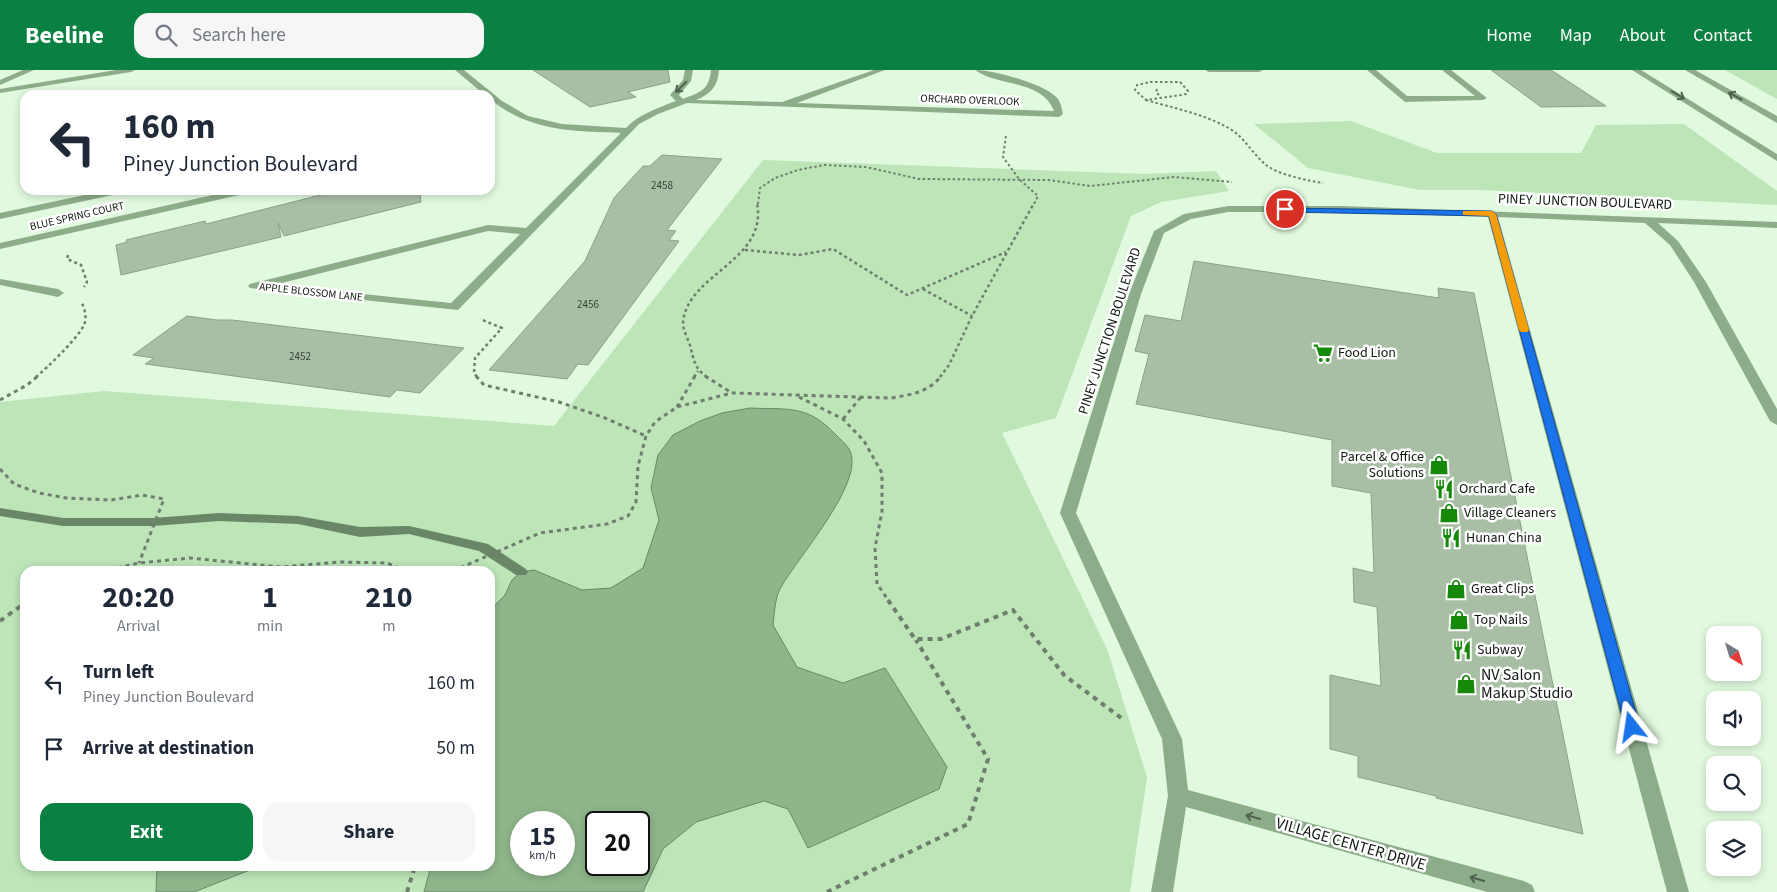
<!DOCTYPE html>
<html lang="en">
<head>
<meta charset="utf-8">
<style>
  body { margin:0; font-family:"Source Sans 3",sans-serif; background:#f6f6f7; color:#1f2937; height:100vh; display:flex; flex-direction:column; font-size:19px; white-space:nowrap }
  * { box-sizing:border-box; margin:0 }
  p { font-size:16px; color:#747a83 }
  .icon { flex:none; width:28px; height:28px; fill:none; stroke:currentColor; stroke-width:2; stroke-linecap:round; stroke-linejoin:round }
  .map { position:relative; flex:1; overflow:hidden }
  .sheet { position:absolute; left:20px; top:496px; width:475px; height:305px; display:flex; flex-direction:column; background:#fff; border-radius:15px; box-shadow:0 2px 8px #0003 }
  .sheet>* { flex:none }
  .guide { position:absolute; left:20px; top:20px; width:475px; height:105px; border-radius:15px; box-shadow:0 2px 8px #0003; background:#fff; color:#1f2937; overflow:hidden }
  .needle { width:32px; rotate:142deg }
  .fabs { position:absolute; left:1706px; top:556px; display:grid; gap:10px }
  .fabs a { display:grid; place-items:center; width:55px; height:55px; border-radius:10px; background:#fff; box-shadow:0 2px 8px #0003; font-size:25px }
  .speed { position:absolute; left:510px; top:741px; display:flex; gap:10px; font-size:25px; font-weight:700; text-align:center }
  .speed>* { display:grid; place-content:center; width:65px; height:65px; border-radius:50%; background:#fff; box-shadow:0 2px 8px #0003; line-height:1 }
  .speed small { font-size:12px; font-weight:400 }
  .speed .limit { border:2px solid #111; border-radius:8px; background:#fff; color:#111 }
  .pin { position:absolute; display:grid; place-items:center; width:42px; height:42px; color:#fff; margin:-21px; border:2px solid #fff; border-radius:50%; box-shadow:0 1px 5px #0007 }
  .me { position:absolute; width:55px; margin:-28px; rotate:345deg; stroke-linejoin:round; filter:drop-shadow(0 0 4px #0008) }
  .turn { display:flex; align-items:center; gap:18px; height:105px; padding:0 20px; font-size:22px }
  .turn .icon { width:65px; height:65px; stroke-width:2.5 }
  .turn b { display:block; font-size:35px; line-height:42px }
  .eta { display:flex; justify-content:space-evenly; align-items:center; height:85px; text-align:center }
  .eta b { font-size:30px; font-weight:700; line-height:35px }
  .cta { display:flex; gap:10px; margin-top:auto; padding:10px 20px }
  .cta a { flex:1; height:58px; border-radius:15px; background:#0b8043; color:#fff; font-size:20px; font-weight:700; line-height:58px; text-align:center }
  .cta a+a { background:#f6f6f7; color:#1f2937 }
  ul { padding:0; list-style:none }
  li { display:flex; align-items:center; gap:15px; height:65px; padding:0 20px }
  li div { flex:1 }
  li b { display:block; font-size:19px }
  li em { font-style:normal }
  header { display:flex; align-items:center; gap:30px; box-sizing:border-box; height:70px; padding:0 25px; background:#0b8043; color:#fff }
  header strong { font-size:24px }
  nav { display:flex; gap:28px; margin-inline-start:auto; font-size:18px }
  .search { width:350px; height:45px; background:#f6f6f7; display:flex; align-items:center; gap:12px; box-sizing:border-box; padding:0 18px; border-radius:15px; color:#747a83; font-size:19px }
  .map>svg:first-child { display:block }
</style>
</head>
<body>
<header>
<strong>Beeline</strong>
<div class="search"><svg class="icon" aria-label="search" viewBox="0 0 24 24"><circle cx="10" cy="10" r="6"/><path d="M15 15l6 6"/></svg>Search here</div>
<nav><a>Home</a><a>Map</a><a>About</a><a>Contact</a></nav>
</header>
<div class="map">
<svg width="1777" height="822" viewBox="0 0 1777 822">
  <rect width="100%" height="100%" fill="#e1f9de"/>
  <g fill="#bde5b8" fill-rule="evenodd">
    <polygon points="1725,0 1777,0 1777,29"/>
    <polygon points="1351,51 1437,83 1581,83 1596,55 1684,54 1777,121 1777,135 1480,120 1420,120 1308,98 1254,54"/>
    <path d="M 763,90 L 1144,104 L 1216,101 L 1229,121 L 1161,132 L 1131,146 L 1056,348 L 1002,363 L 1107,579 L 1147,707 L 1130,822 L 0,822 L 0,332 L 104,321 L 554,356 ZM 25,501 L 490,501 L 490,796 L 25,796 ZM 521,752 L 564,752 L 564,795 L 521,795 ZM 596,752 L 639,752 L 639,795 L 596,795 Z"/>
  </g>
  <g fill="#8fb68b" stroke="#698766" fill-rule="evenodd">
    <path d="M 750,338 C 789,340 807,334 836,365 C 840,369 846,374 849,379 C 868,411 793,492 779,521 C 775,531 774,545 773,555 L 797,597 L 843,613 L 885,598 L 947,697 L 939,719 L 808,778 L 788,739 L 764,731 L 696,752 L 663,779 L 643,822 L 424,822 L 431,796 L 490,796 L 490,540 L 505,525 L 512,510 L 521,502 L 534,500 L 582,520 L 611,518 L 643,498 L 659,450 L 651,418 L 658,385 L 673,365 L 700,351 L 722,343 ZM 521,752 L 564,752 L 564,795 L 521,795 ZM 596,752 L 639,752 L 639,795 L 596,795 Z"/>
    <polygon points="157,796 260,796 194,822 156,822"/>
  </g>
  <g fill="none" stroke-linecap="round" stroke-linejoin="round">
    <polygon fill="#698766" fill-rule="evenodd" points="0,438 63,448 153,448 219,443 298,446 360,457 409,456 488,474 526,499 528,502 526,505 516,505 479,481 409,464 360,467 298,454 219,451 153,456 63,456 0,446"/>
  </g>
  <g fill="#a8bea5" stroke="#8ba189">
    <polygon points="533,0 668,0 670,12 628,22 636,27 590,37"/>
    <polygon points="1491,0 1551,0 1606,36 1541,37"/>
    <polygon points="662,85 722,89 667,160 676,161 669,170 679,171 588,295 578,294 567,309 489,300 585,191 614,128 643,96 650,96"/>
    <polygon points="340,120 420,120 421,132 284,166 278,153 281,167 121,205 116,175 127,172 126,170 205,151 206,154"/>
    <polygon points="1194,191 1439,228 1438,218 1474,223 1583,764 1436,728 1436,726 1358,707 1358,686 1330,679 1330,605 1381,616 1377,537 1354,532 1353,498 1374,503 1371,423 1332,416 1332,370 1136,334 1149,284 1135,281 1145,245 1181,251"/>
    <polygon points="187,246 217,250 232,250 464,278 420,323 397,320 390,327 145,294 154,288 133,285"/>
  </g>
  <g fill="none" stroke-linecap="round" stroke-linejoin="round">
    <g stroke="#6f7f6e" stroke-width="2" stroke-dasharray="2.5 2.5" stroke-linecap="butt">
      <polygon points="1150,12 1180,12 1188,21 1186,24 1181,25 1146,30 1135,20 1137,15"/>
      <polyline points="1157,19 1156,22 1159,25"/>
      <path d="M 1146,30 C 1173,38 1205,44 1230,59 C 1245,68 1252,83 1265,94 C 1275,104 1309,111 1323,113"/>
      <polyline points="1006,66 1003,87 1019,109 1038,126 1034,134"/>
      <polyline points="758,134 760,118 775,108 798,100 824,95 866,97 919,109 1049,110 1090,116 1174,107 1232,112"/>
    </g>
    <g stroke="#6f7f6e" stroke-width="2.5" stroke-dasharray="3 3" stroke-linecap="butt">
      <polyline points="745,180 799,185 833,179 907,225 1006,182"/>
      <polyline points="68,185 67,189 81,195 87,212 84,217"/>
      <polyline points="923,219 972,246"/>
      <path d="M 36,307 C 48,297 78,268 84,255 C 87,248 85,240 82,233"/>
      <polyline points="477,307 474,303 475,288 502,258 480,249"/>
      <polyline points="694,307 698,301"/>
      <path d="M 707,307 C 694,298 694,290 690,275 C 688,269 683,260 683,253 C 687,203 768,192 757,133"/>
      <polyline points="940,307 949,295 972,246 1034,133"/>
    </g>
    <g stroke="#6f7f6e" stroke-width="3" stroke-dasharray="4 4" stroke-linecap="butt">
      <polyline points="476,306 484,315 559,332 605,348 646,366"/>
      <polyline points="705,306 732,323"/>
      <polyline points="799,327 843,349 864,371 882,403 882,441 875,478 877,514 889,531"/>
      <polyline points="0,330 27,315 38,306"/>
      <polyline points="677,337 695,306"/>
      <polyline points="843,349 861,327"/>
      <polyline points="0,399 14,414 39,423 66,428 111,430 142,425 164,429 139,493"/>
      <polyline points="102,501 139,493 190,488 281,497 340,492 387,493 406,501"/>
      <path d="M 453,501 L 540,463 L 607,454 L 628,446 L 636,432 L 638,396 L 646,366 L 655,352 L 677,337 L 732,323 L 891,328 C 910,325 929,322 941,306"/>
    </g>
    <g stroke="#6f7f6e" stroke-width="4" stroke-dasharray="5 5" stroke-linecap="butt">
      <polyline points="888,530 915,569 941,569 1013,540 1064,605 1124,650"/>
      <polyline points="0,551 25,533"/>
      <polyline points="407,822 415,796"/>
      <polyline points="827,822 968,754 988,689 916,570"/>
    </g>
    <g fill="#8dad8a" fill-rule="evenodd">
      <polygon points="23,0 34,0 0,15 0,10"/>
      <polygon points="116,0 135,0 131,2 0,23 0,19"/>
      <path d="M 455,0 L 464,0 L 502,31 L 528,46 L 562,54 L 626,58 C 639,44 658,38 676,31 L 670,25 L 683,10 L 685,0 L 693,0 L 691,11 L 679,25 L 683,29 C 700,22 709,21 711,0 L 719,0 C 718,16 711,24 696,30 L 782,32 L 874,0 L 885,0 L 797,33 L 1054,41 C 1042,9 998,17 975,0 C 993,0 1047,14 1058,29 C 1061,33 1062,40 1063,44 L 1059,47 L 687,33 L 658,44 L 639,54 L 458,240 L 250,218 L 248,216 L 250,214 L 488,155 L 526,158 L 621,63 C 572,61 530,62 490,29 L 490,25 L 485,25 ZM 488,161 L 520,164 L 451,233 L 274,215 Z"/>
      <polygon points="1205,0 1263,0 1259,2 1209,2"/>
      <polygon points="1367,0 1376,0 1407,26 1475,26 1442,0 1451,0 1487,28 1483,30 1405,32"/>
      <polygon points="1632,0 1641,0 1777,84 1777,91"/>
      <polygon points="1685,0 1695,0 1777,46 1777,53"/>
      <polygon points="108,120 127,120 122,123 0,149 0,143"/>
      <polygon points="235,120 253,120 248,123 0,179 0,173"/>
      <polygon points="1228,136 1342,136 1777,152 1777,158 1658,153 1678,171 1706,212 1777,339 1777,355 1770,351 1694,212 1670,175 1645,153 1498,147 1689,822 1667,822 1488,147 1342,142 1228,142 1191,149 1164,163 1141,224 1076,443 1182,669 1188,720 1524,811 1532,815 1535,822 1487,822 1186,737 1173,822 1151,822 1168,726 1162,669 1060,443 1129,224 1154,161 1184,144"/>
      <polygon points="0,209 58,219 64,223 58,227 0,215"/>
    </g>
  </g>
  <defs><path id="oneway-shaft" d="M-6 0H5M1.5-3L5.5 0L1.5 3" fill="none" stroke-width="1.6" stroke-linecap="round" stroke-linejoin="round" transform="scale(1.25)"/></defs>
  <g stroke="#4e624d">
    <use href="#oneway-shaft" transform="translate(681 17) rotate(135)"/>
    <use href="#oneway-shaft" transform="translate(1678 25) rotate(31)"/>
    <use href="#oneway-shaft" transform="translate(1735 26) rotate(-151)"/>
    <use href="#oneway-shaft" transform="translate(1253 747) rotate(-164)"/>
    <use href="#oneway-shaft" transform="translate(1477 809) rotate(-164)"/>
  </g>
  <polygon fill="#1a73e8" stroke="#114b97" points="1282,138 1492,141 1496,144 1640,657 1638,661 1632,663 1627,661 1625,657 1489,146 1285,142 1281,139"/>
  <polygon fill="#f59e0b" points="1463,141 1492,141 1496,144 1529,260 1527,262 1521,262 1519,260 1489,146 1465,145 1463,145"/>
  <defs>
    <symbol id="supermarket-bare" viewBox="-9 -9 18 18"><path d="M-6-5.5h2.5l.6 2H6L4.5 2H-2.5L-4.4-4H-6ZM-1.5 3.2a1.3 1.3 0 1 0 .1 0ZM3 3.2a1.3 1.3 0 1 0 .1 0Z" fill="#16890a" stroke="#fff" stroke-width="2.5" paint-order="stroke"/></symbol>
    <symbol id="shop-bare" viewBox="-9 -9 18 18"><path d="M-5-2.5h2.3a2.7 3.5 0 0 1 5.4 0H5L5.5 6h-11ZM-1.5-2.5h3a1.5 2.3 0 0 0-3 0Z" fill="#16890a" stroke="#fff" stroke-width="2.5" paint-order="stroke"/></symbol>
    <symbol id="restaurant-bare" viewBox="-9 -9 18 18"><path d="M-5-6h1v4h1v-4h1v4h1v-4h1v5L-1.5 .5V6h-2V.5L-5-1ZM5-6V6H3V1.5H1.5Q1.5-4 5-6Z" fill="#16890a" stroke="#fff" stroke-width="2.5" paint-order="stroke"/></symbol>
  </defs>
  <g fill-rule="evenodd">
    <use href="#supermarket-bare" x="1309" y="269" width="28" height="28"/>
    <use href="#shop-bare" x="1425" y="381" width="28" height="28"/>
    <use href="#restaurant-bare" x="1430" y="405" width="28" height="28"/>
    <use href="#shop-bare" x="1435" y="429" width="28" height="28"/>
    <use href="#restaurant-bare" x="1437" y="454" width="28" height="28"/>
    <use href="#shop-bare" x="1442" y="505" width="28" height="28"/>
    <use href="#shop-bare" x="1445" y="536" width="28" height="28"/>
    <use href="#restaurant-bare" x="1448" y="566" width="28" height="28"/>
    <use href="#shop-bare" x="1452" y="600" width="28" height="28"/>
  </g>
  <g text-anchor="middle" dominant-baseline="central" stroke-width="5" stroke-linejoin="round" paint-order="stroke">
    <g font-size="11" fill="#101810" stroke="#fff">
      <text transform="translate(970 30) rotate(2)">ORCHARD OVERLOOK</text>
      <text transform="translate(77 146) rotate(-13)">BLUE SPRING COURT</text>
      <text transform="translate(311 222) rotate(6)">APPLE BLOSSOM LANE</text>
    </g>
    <g font-size="11" fill="#364235">
      <text x="662" y="115">2458</text>
      <text x="588" y="234">2456</text>
      <text x="300" y="286">2452</text>
    </g>
    <g font-size="14" fill="#101810" stroke="#fff">
      <text transform="translate(1585 132) rotate(2)">PINEY JUNCTION BOULEVARD</text>
      <text transform="translate(1110 261) rotate(-72)">PINEY JUNCTION BOULEVARD</text>
    </g>
    <g font-size="14" fill="#101810" stroke="#fff" text-anchor="start">
      <text x="1338" y="283">Food Lion</text>
      <text x="1424" y="387" text-anchor="end">Parcel &amp; Office<tspan x="1424" dy="16">Solutions</tspan></text>
      <text x="1459" y="419">Orchard Cafe</text>
      <text x="1464" y="443">Village Cleaners</text>
      <text x="1466" y="468">Hunan China</text>
      <text x="1471" y="519">Great Clips</text>
      <text x="1474" y="550">Top Nails</text>
      <text x="1477" y="580">Subway</text>
    </g>
    <g font-size="16" fill="#101810" stroke="#fff" text-anchor="start">
      <text x="1481" y="605">NV Salon<tspan x="1481" dy="18">Makup Studio</tspan></text>
    </g>
    <g font-size="16" fill="#101810" stroke="#fff">
      <text transform="translate(1351 774) rotate(16)">VILLAGE CENTER DRIVE</text>
    </g>
  </g>
</svg>
<div class="fabs">
<a><svg class="needle" viewBox="-14 -14 28 28"><path d="M0-13l5 13h-10z" fill="#e53935"/><path d="M0 13l5-13h-10z" fill="#747a83"/></svg></a>
<a><svg class="icon" aria-label="sound" viewBox="0 0 24 24"><path d="M4 9h4l5-4v14l-5-4H4zM17 9q2 3 0 6"/></svg></a>
<a><svg class="icon" aria-label="search" viewBox="0 0 24 24"><circle cx="10" cy="10" r="6"/><path d="M15 15l6 6"/></svg></a>
<a><svg class="icon" aria-label="layers" viewBox="0 0 24 24"><path d="M12 4l9 5-9 5-9-5zM3 14l9 5 9-5"/></svg></a>
</div>
<div class="speed"><div>15<small>km/h</small></div><div class="limit">20</div></div>
<div class="pin" style="left:1285px;top:139px;background:#d93025"><svg class="icon" aria-label="arrive" viewBox="0 0 24 24"><path d="M6 21V4h12l-3 4 3 4H6"/></svg></div>
<svg class="me" style="left:1632px;top:657px" viewBox="-20 -20 40 40"><path d="M0-17L14 15 0 8-14 15z" fill="#1a73e8" stroke="#fff" stroke-width="4"/></svg>
<div class="guide">
<div class="turn"><svg class="icon" aria-label="left" viewBox="0 0 24 24"><path d="M17 20v-9H6M10 6l-5 5 5 5"/></svg><div><b>160 m</b>Piney Junction Boulevard</div></div>
</div>
<section class="sheet">
<div class="eta">
<div><b>20:20</b><p>Arrival</p></div>
<div><b>1</b><p>min</p></div>
<div><b>210</b><p>m</p></div>
</div>
<ul>
<li><svg class="icon" aria-label="left" viewBox="0 0 24 24"><path d="M17 20v-9H6M10 6l-5 5 5 5"/></svg><div><b>Turn left</b><p>Piney Junction Boulevard</p></div><em>160 m</em></li>
<li><svg class="icon" aria-label="arrive" viewBox="0 0 24 24"><path d="M6 21V4h12l-3 4 3 4H6"/></svg><div><b>Arrive at destination</b></div><em>50 m</em></li>
</ul>
<div class="cta"><a>Exit</a><a>Share</a></div>
</section>
</div>
</body>
</html>
